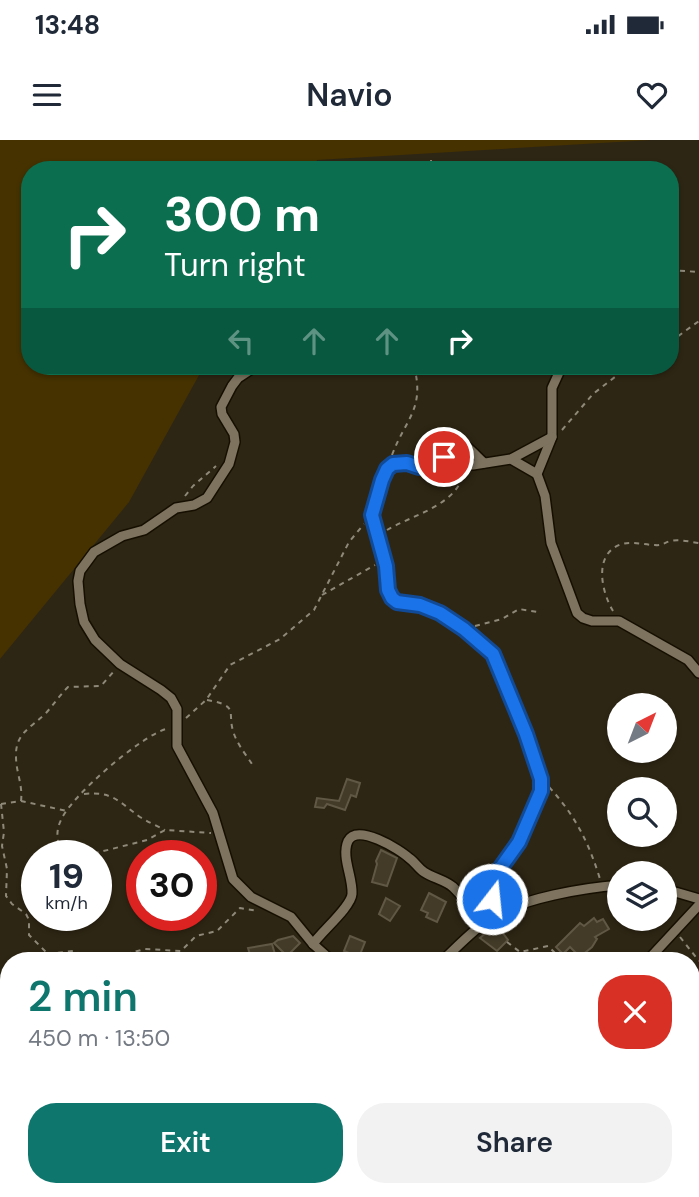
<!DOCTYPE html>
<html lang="en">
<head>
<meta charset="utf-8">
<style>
  body { margin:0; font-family:"DM Sans",sans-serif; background:#f2f2f3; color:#1f2937; height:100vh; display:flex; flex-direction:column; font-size:26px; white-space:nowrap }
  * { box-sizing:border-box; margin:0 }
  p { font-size:23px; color:#747a83 }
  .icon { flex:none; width:38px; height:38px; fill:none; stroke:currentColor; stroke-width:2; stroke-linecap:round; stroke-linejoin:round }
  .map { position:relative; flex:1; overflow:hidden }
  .panel { position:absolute; left:0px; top:812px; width:700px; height:245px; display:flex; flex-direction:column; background:#fff; border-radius:28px 28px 0 0; box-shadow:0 2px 5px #0004 }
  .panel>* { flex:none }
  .guide { position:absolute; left:21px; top:21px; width:658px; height:214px; border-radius:28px; box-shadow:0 2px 5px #0004; background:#0b6e4f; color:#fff; overflow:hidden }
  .needle { width:46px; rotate:42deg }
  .fabs { position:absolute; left:607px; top:553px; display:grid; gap:14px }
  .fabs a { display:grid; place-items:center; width:70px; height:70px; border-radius:50%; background:#fff; box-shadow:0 2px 5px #0004; font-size:35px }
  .speed { position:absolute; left:21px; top:700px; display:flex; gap:14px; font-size:35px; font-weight:700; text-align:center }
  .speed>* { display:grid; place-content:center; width:91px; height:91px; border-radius:50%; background:#fff; box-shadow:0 2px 5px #0004; line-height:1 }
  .speed small { font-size:18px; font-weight:400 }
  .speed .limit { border:10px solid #d22; background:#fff; color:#111 }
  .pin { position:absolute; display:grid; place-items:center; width:60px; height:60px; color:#fff; margin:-30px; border:4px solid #fff; border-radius:50%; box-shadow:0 2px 7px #0007 }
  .me { position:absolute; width:77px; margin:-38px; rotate:16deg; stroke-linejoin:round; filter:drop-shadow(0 0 5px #0008) }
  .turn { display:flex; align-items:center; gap:24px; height:147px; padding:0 28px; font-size:32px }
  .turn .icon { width:91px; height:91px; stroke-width:2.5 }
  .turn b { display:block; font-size:49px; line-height:60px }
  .lanes { display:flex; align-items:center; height:66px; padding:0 28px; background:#0003; justify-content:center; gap:35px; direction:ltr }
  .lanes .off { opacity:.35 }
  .round { display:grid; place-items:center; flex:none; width:74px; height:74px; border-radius:28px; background:#f2f2f3 }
  .head { display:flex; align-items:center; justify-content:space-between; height:119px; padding:0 28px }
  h1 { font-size:42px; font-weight:600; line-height:52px; color:#0f766e }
  .primary-button { display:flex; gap:14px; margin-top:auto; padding:14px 28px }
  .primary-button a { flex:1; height:80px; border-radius:28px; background:#0f766e; color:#fff; font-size:28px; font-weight:600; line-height:80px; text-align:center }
  .primary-button a+a { background:#f2f2f3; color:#1f2937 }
  .status { display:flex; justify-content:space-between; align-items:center; height:49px; padding:0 35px; background:#fff; direction:ltr }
  .status svg { height:19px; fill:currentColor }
  header { display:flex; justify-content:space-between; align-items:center; height:91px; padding:0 28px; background:#fff; font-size:32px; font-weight:600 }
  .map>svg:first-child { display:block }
</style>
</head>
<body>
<div class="status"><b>13:48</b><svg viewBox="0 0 49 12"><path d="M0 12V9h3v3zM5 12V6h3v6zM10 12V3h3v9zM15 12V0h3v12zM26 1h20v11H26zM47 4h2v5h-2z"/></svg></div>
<header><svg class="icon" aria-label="menu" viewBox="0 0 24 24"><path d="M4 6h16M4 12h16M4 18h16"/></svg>Navio<svg class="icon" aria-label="heart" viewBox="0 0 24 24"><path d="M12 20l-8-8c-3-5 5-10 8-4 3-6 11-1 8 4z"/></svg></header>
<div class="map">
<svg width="699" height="1057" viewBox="0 0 699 1057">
  <rect width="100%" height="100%" fill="#2e2614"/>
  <polygon fill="#463200" points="0,0 651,0 317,20 311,30 30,30 30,226 204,226 129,362 0,519"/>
  <g fill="#433b28" stroke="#605744" stroke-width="2">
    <polygon points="347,639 360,643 356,657 351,655 345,670 327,664 324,668 315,667 317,658 339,661"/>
    <polygon points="381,710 397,718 387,746 372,742 377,724 376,721"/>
    <polygon points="429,753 446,762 437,782 426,777 428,773 421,770"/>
    <polygon points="386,758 400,766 390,781 379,774"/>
    <polygon points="594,778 597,782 603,779 609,789 595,797 597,799 592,807 580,817 570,807 563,814 556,807 580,783 584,786"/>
    <polygon points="496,784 508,800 497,811 480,798"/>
    <polygon points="293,796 300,803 287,816 274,803 278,800"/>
    <polygon points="350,796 365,802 359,817 344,811"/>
    <polygon points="272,804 277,821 252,821 248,808"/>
  </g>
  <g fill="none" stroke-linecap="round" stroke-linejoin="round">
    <defs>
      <g id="minor">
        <polyline points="256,226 238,238 232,246 221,267 222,274 234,294 235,302 229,324 207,358 194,365 176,368 144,390 122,396 94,412 80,431 78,441 80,464 84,482 95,500 120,524 161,550 171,558 177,569 177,606 213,673 233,739 251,757 291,777 313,804 332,821"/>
        <polyline points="562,226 552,248 552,297 537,334 545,356 551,403 577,473 583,478 592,481 619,481 688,520 699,533"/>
        <path d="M 432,318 C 454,288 463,303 484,323"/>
        <polyline points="511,319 537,334"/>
        <polyline points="665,749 699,759"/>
        <polyline points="492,778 492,759 497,733 519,702 541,651 541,639 526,594 493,514 464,489 440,473 420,465 397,462 388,451 386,426 372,375 375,359 387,329 393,324 407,323 419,327 438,317 473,325 511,319 552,297"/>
        <path d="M 313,804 C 322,791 351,767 352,754 C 353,737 341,717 348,701 C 357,683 399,709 409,718 C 415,722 418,728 424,732 C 433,738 445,740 453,747 C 464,758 475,771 485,783"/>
        <path d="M 442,821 C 458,806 474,789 492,777 C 524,758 582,748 620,745"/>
        <polyline points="647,821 699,765"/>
        <polyline points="128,1048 132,1057"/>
        <polyline points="592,1048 595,1057"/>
        <polyline points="356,1057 358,1048"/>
      </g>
    </defs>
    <use href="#minor" stroke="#160f01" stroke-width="12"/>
    <g stroke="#8f897a" stroke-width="2" stroke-dasharray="5 5" stroke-linecap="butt">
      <polyline points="431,20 432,30"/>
      <polyline points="670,130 699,132"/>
      <polyline points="670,202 699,181"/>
      <polyline points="562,290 593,254 629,226"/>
      <path d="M 392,315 C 406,278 425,269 414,226"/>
      <polyline points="185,356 193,346 216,326"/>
      <path d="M 387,390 C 412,375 456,366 464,333"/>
      <polyline points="322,455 375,425"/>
      <path d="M 613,471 C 601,451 593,413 622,404 C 633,401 645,405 655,405 C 662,406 665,402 671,401 C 679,399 691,402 699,403"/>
      <polyline points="475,486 502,479 519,469 538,472"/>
      <path d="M 207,560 C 241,566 226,572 234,594 C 238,605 246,615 252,624"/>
      <polyline points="186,578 206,560 230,525 280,499 314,470 349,402 364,384"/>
      <path d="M 549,647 C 575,675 589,703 600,739"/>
      <path d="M 84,654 C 113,651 119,662 140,677 C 148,682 157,686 165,690"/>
      <path d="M 21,661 C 23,645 16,632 16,617 C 15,593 31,588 46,573 C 54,564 60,555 68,547 L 101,546 L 115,530"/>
      <polyline points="1,664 4,692 2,706 7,729 6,756 12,764 26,774 29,780 29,795 48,814 52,821"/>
      <polyline points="1,664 21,661 67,671"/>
      <path d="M 74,716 L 62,711 C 56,702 56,690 61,680 C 71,656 141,596 166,589"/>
      <polyline points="84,716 147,700 165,690 211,693"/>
      <polyline points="680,797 699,821"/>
      <polyline points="507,802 520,812 548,806 563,821"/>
      <polyline points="48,814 73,811 89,817 108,819 145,809 181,811 196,796 217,791 240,768 258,771"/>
      <polyline points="576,821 589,821"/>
      <polyline points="0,933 9,932"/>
      <polyline points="691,1026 699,1029"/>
    </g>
    <use href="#minor" stroke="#7d735f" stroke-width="9"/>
  </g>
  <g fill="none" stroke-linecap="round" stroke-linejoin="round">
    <defs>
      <polyline id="route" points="444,317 432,318 424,326 419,327 407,323 393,324 387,329 382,340 372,375 386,426 388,450 392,458 397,462 420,465 440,473 464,489 493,514 526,594 541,639 541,651 519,702 497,733 492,759"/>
    </defs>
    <use href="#route" stroke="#114b97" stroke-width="18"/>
    <use href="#route" stroke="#1a73e8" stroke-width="12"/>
  </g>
</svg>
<div class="fabs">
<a><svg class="needle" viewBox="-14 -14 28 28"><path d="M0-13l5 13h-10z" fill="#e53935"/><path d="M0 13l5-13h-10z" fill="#747a83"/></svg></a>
<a><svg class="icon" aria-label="search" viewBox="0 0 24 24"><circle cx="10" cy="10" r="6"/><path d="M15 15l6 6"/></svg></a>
<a><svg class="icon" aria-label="layers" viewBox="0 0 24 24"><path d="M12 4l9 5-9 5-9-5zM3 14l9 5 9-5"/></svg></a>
</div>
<div class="speed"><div>19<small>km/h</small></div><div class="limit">30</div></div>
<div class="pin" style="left:444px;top:317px;background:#d93025"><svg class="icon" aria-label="arrive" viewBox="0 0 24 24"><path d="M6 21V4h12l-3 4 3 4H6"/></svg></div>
<svg class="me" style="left:492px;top:759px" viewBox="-20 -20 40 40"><circle r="17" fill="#1a73e8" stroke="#fff" stroke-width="3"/><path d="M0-11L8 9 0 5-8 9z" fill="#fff"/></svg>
<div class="guide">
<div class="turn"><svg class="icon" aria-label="right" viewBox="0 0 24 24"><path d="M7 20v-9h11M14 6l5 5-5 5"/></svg><div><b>300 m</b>Turn right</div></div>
<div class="lanes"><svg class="icon off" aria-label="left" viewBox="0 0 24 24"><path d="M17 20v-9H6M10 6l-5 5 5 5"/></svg><svg class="icon off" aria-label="ahead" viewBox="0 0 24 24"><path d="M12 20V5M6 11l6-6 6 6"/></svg><svg class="icon off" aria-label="ahead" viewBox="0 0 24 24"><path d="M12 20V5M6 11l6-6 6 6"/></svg><svg class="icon" aria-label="right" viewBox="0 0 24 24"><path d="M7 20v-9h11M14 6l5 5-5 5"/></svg></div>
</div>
<section class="panel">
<div class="head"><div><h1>2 min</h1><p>450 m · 13:50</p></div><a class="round" style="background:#d93025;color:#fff"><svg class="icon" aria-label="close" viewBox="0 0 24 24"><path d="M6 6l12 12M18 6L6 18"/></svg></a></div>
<div class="primary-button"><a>Exit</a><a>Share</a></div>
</section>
</div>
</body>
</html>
